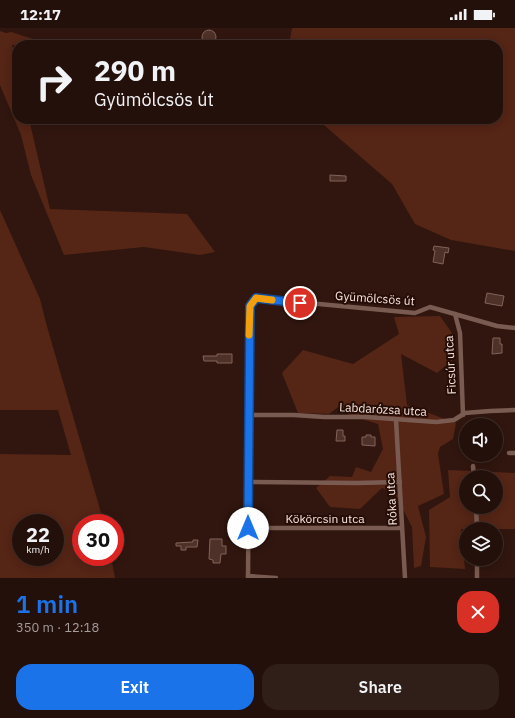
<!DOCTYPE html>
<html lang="en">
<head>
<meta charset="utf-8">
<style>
  body { margin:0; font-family:"IBM Plex Sans",sans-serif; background:#301e18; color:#f1f3f6; height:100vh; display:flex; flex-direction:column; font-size:15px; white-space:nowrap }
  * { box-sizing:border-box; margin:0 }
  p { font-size:13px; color:#a39d9c }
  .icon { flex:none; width:22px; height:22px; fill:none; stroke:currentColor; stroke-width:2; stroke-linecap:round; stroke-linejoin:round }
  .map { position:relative; height:550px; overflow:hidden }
  .side { display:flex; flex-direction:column; background:#24100a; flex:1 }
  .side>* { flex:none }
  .guide { position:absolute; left:12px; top:12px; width:491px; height:84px; border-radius:16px; box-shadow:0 2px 10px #0003,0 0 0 1px #41302b; background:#24100a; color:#f1f3f6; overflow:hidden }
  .buttons { position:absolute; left:459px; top:390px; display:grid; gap:8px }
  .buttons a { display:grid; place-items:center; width:44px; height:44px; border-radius:50%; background:#24100a; box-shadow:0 2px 10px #0003,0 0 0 1px #41302b; font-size:20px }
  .speed { position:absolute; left:12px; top:486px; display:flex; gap:8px; font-size:20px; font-weight:700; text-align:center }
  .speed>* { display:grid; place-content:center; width:52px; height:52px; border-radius:50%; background:#24100a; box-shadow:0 2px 10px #0003,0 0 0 1px #41302b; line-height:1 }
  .speed small { font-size:10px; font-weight:400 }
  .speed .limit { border:6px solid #d22; background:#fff; color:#111 }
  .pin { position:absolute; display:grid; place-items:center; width:34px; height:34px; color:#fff; margin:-17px; border:2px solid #fff; border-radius:50%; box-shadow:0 1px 4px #0007 }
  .me { position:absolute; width:44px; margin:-22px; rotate:0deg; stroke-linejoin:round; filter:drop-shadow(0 0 3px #0008) }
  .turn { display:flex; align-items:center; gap:14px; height:84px; padding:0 16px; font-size:18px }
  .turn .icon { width:52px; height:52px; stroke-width:2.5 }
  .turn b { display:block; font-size:28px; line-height:34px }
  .round { display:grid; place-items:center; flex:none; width:42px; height:42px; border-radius:16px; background:#301e18 }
  .summary { display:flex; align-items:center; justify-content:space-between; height:68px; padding:0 16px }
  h1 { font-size:24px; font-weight:600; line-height:30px; color:#1a73e8 }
  .button { display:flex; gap:8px; margin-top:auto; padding:8px 16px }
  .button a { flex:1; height:46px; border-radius:16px; background:#1a73e8; color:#fff; font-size:16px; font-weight:600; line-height:46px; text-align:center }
  .button a+a { background:#301e18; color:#f1f3f6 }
  .status { display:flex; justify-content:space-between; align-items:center; height:28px; padding:0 20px; background:#24100a; direction:ltr }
  .status svg { height:11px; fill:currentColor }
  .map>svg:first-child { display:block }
</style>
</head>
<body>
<div class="status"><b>12:17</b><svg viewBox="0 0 49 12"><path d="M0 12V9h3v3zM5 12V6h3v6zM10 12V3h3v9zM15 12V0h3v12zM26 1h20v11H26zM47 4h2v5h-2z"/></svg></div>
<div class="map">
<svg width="515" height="550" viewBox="0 0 515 550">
  <rect width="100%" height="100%" fill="#30160e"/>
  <g fill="#552516" fill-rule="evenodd">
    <polygon points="292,0 515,0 515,223 451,212 415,196 392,156 317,91 498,91 498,17 289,17"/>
    <polygon points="0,3 6,5 11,4 33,11 45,12 47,17 12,17 17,37 17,91 29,91 50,181 187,186 215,224 200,227 144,219 64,227 31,147 21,107 0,57"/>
    <path d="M 0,182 L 40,271 L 46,295 L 104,495 L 81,495 L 81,529 L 111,529 L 115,550 L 0,550 L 0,426 L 71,427 L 58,382 L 0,382 ZM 21,495 L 55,495 L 55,529 L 21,529 Z"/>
    <polygon points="440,288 454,308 454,331 437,345 401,326 407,377 456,395 453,411 440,419 438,426 444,466 418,478 426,509 421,538 414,540 412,499 395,466 382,460 360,481 330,479 316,460 330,448 352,449 356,439 371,444 383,421 378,396 349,387 341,377 329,386 298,385 282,345 303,322 353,336 399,306 394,289"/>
    <path d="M 448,442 L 515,445 L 515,501 L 461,501 L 465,541 L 430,539 L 429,482 L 450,469 ZM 466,449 L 496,449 L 496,479 L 466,479 Z"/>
  </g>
  <g fill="#4e3128" stroke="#836359">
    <circle cx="209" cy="9" r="7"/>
    <polygon points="330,147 346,148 346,153 330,153"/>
    <polygon points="434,218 449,220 448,225 445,224 443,236 433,234 435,223 433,222"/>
    <polygon points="487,265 504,268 502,278 485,275"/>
    <polygon points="493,310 500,310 500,316 502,316 502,325 492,326"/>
    <polygon points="217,326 232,326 232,335 217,335 217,333 204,333 203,328 217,328"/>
    <polygon points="337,402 343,402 343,408 345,408 345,413 336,413"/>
    <polygon points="366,407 371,407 371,409 375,409 375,418 362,417 362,409 366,409"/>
    <polygon points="210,511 222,511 222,518 226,518 226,526 221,526 220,535 213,535 213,532 209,531"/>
    <polygon points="193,512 198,512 197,519 186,519 186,522 181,522 181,518 176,518 176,515 193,514"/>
  </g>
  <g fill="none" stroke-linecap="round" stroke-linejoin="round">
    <g stroke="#7a5b51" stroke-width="4.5">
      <polyline points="455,286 460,305 463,387"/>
      <polyline points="248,387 294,387 324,389 366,389 436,394 454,392 465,385 490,383 515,382"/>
      <polyline points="396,392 405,550"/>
      <polyline points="509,425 515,425"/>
      <polyline points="473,438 474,449"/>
      <polyline points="248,454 356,455 400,454"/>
      <polyline points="476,479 477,501"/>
      <polyline points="248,500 402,500"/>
      <polyline points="477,531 477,550"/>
      <polyline points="248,548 276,550"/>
      <polyline points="248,550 250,278 256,270 287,273 415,285 430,279 497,298 515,300"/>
    </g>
  </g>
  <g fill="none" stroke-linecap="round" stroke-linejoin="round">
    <defs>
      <polyline id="route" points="248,500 250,278 256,270 300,275"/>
    </defs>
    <use href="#route" stroke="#114b97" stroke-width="10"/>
    <use href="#route" stroke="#1a73e8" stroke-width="7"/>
    <polyline stroke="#f59e0b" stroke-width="7" points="249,307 250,278 256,270 272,272"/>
  </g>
  <g text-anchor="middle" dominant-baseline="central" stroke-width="4" stroke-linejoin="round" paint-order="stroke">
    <g font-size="12" fill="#f9e6e0" stroke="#250d06">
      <text transform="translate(375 270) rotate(4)">Gyümölcsös út</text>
      <text transform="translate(450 337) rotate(-93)">Ficsúr utca</text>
      <text transform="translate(383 381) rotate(3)">Labdarózsa utca</text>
      <text transform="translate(391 471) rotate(-93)">Róka utca</text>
      <text x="325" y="490">Kökörcsin utca</text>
    </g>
  </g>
</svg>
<div class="buttons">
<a><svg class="icon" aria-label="sound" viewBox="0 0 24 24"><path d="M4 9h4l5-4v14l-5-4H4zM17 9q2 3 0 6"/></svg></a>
<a><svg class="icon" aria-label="search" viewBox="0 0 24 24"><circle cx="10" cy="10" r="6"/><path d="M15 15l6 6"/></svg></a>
<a><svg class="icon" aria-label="layers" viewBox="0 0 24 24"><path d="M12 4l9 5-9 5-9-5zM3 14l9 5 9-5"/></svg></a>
</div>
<div class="speed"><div>22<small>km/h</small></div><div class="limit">30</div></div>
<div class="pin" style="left:300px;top:275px;background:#d93025"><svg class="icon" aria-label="arrive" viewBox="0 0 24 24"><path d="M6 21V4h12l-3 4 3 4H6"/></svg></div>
<svg class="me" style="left:248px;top:500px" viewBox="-20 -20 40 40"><circle r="19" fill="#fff"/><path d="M0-13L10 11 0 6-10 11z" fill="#1a73e8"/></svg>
<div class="guide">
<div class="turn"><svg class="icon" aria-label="right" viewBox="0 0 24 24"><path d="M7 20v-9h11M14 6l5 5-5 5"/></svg><div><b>290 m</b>Gyümölcsös út</div></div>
</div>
</div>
<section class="side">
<div class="summary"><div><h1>1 min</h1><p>350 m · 12:18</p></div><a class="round" style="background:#d93025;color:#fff"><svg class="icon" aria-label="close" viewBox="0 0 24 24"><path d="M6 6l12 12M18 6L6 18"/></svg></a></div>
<div class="button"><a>Exit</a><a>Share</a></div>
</section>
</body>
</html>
